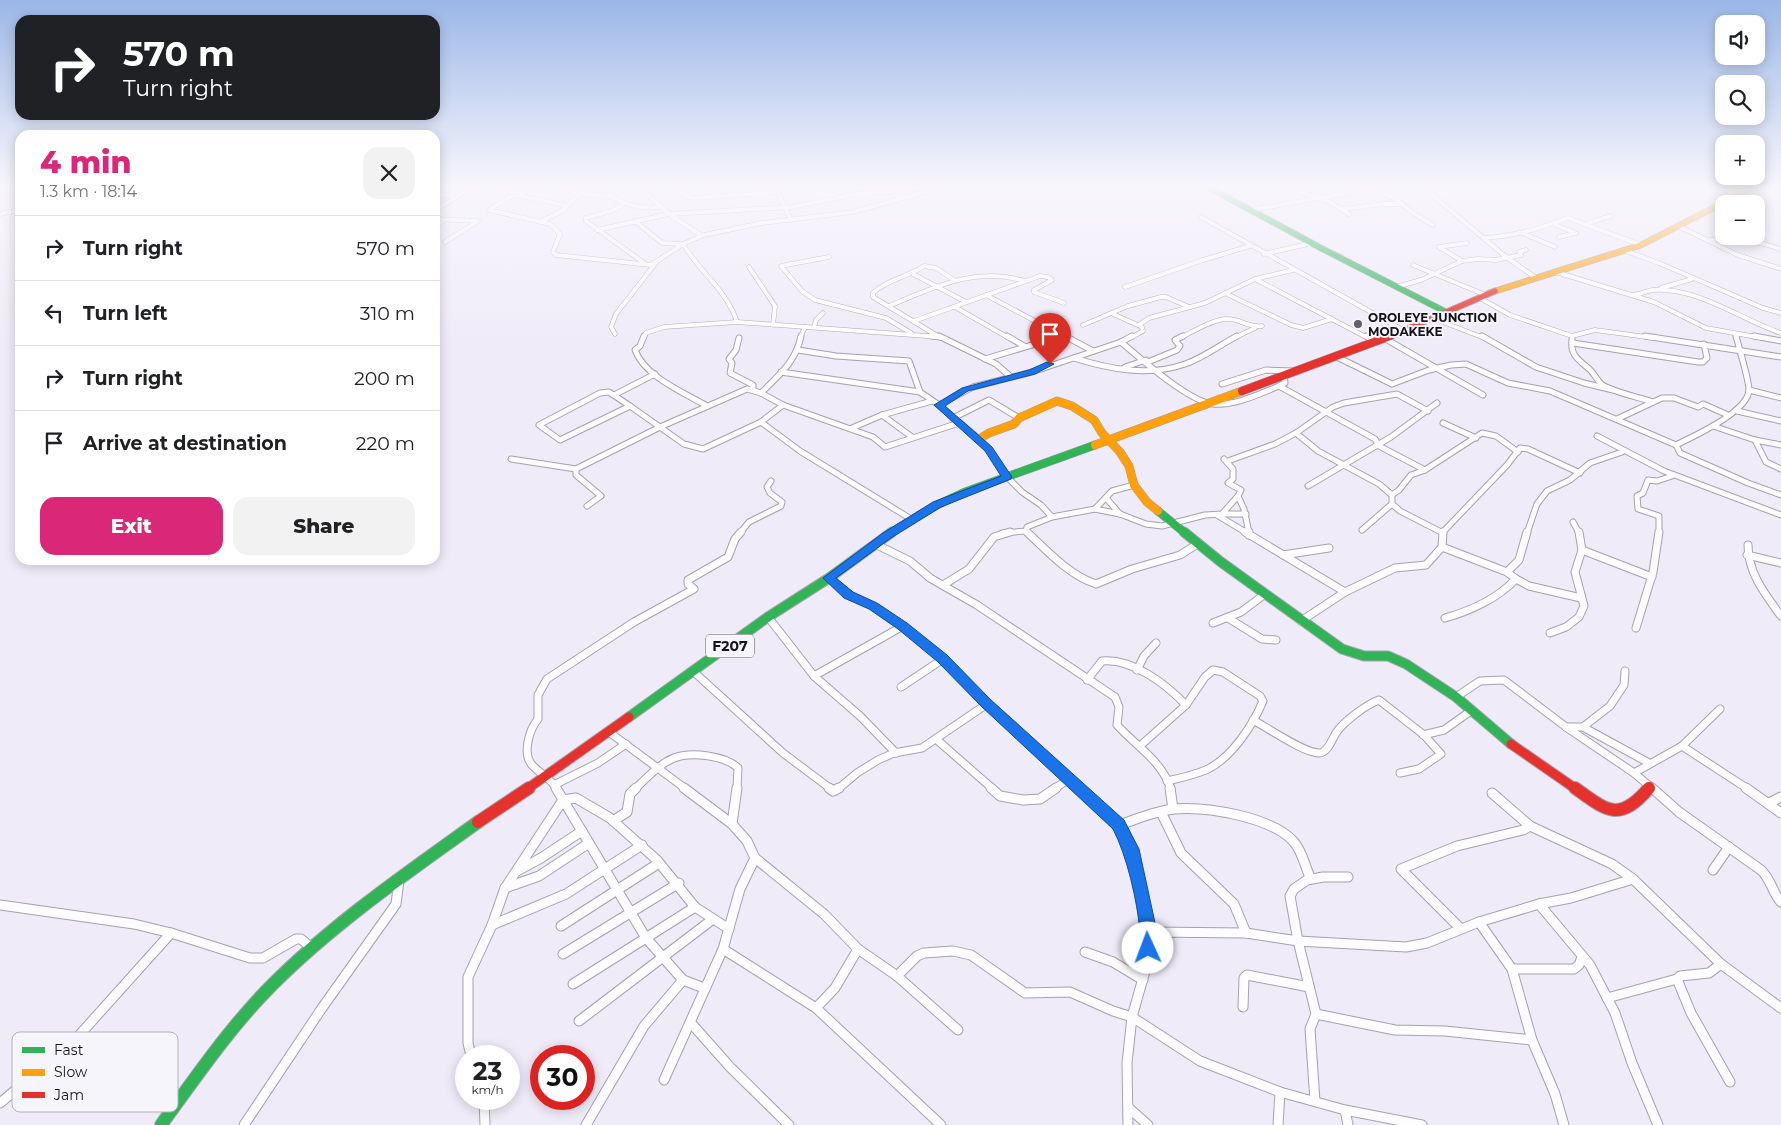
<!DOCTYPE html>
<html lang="en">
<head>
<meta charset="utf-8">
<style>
  body { margin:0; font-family:Montserrat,sans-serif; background:#f2f2f2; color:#202124; height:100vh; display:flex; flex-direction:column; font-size:19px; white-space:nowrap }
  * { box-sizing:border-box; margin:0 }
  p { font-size:16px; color:#757577 }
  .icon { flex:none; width:28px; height:28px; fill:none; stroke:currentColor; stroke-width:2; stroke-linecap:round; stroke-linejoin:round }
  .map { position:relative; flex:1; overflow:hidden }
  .panel { position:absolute; left:15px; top:130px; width:425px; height:435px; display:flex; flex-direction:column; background:#fff; border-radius:15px; box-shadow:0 2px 12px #0003 }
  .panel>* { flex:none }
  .top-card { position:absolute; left:15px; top:15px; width:425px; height:105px; border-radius:15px; box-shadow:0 2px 12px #0003; background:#202124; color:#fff; overflow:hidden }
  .tools { position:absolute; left:1715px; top:15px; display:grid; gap:10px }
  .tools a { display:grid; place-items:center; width:50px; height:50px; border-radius:10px; background:#fff; box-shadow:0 2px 12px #0003; font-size:25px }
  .speed { position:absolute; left:455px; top:1045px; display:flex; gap:10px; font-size:25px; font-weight:700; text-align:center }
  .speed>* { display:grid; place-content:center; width:65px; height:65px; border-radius:50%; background:#fff; box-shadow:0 2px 12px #0003; line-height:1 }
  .speed small { font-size:12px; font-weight:400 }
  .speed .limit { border:8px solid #d22; background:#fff; color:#111 }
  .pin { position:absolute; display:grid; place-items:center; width:42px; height:42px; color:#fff; margin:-51px -21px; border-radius:50% 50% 50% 0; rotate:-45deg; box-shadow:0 0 5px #0007 }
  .pin .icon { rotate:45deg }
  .me { position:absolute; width:55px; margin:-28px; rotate:358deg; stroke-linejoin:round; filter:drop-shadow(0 0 4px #0008) }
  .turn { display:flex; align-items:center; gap:18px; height:105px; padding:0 25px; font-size:22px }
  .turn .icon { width:65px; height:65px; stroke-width:2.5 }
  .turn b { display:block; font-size:35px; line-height:42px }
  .round { display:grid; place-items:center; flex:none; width:52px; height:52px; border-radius:15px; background:#f2f2f2 }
  .head { display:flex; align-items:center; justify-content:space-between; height:85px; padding:0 25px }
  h1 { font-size:30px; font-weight:800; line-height:38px; color:#db2777 }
  .action { display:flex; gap:10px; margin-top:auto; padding:10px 25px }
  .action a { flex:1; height:58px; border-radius:15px; background:#db2777; color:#fff; font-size:20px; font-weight:800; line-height:58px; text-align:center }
  .action a+a { background:#f2f2f2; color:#202124 }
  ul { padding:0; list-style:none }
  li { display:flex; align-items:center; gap:15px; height:65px; padding:0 25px; border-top:1px solid #e0e0e0 }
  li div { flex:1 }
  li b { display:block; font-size:19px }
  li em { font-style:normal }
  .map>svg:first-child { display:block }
</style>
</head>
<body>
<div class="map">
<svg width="1781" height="1125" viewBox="0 0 1781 1125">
  <rect width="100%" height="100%" fill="#efebf9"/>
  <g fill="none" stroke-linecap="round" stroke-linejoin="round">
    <defs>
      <g id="street-far3">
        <polyline points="498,188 518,194"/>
        <polyline points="533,188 506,199 489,210 550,224 560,234 553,252 556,255 651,265 683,244 704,235 762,223 853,212 939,188"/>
        <polyline points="561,188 577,193 609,197"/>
        <path d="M 602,188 C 619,205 638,209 661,207"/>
        <polyline points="640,188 669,214 702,236"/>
        <polyline points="676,188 688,197 696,198 778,192"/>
        <polyline points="711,188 720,196"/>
        <polyline points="1288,188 1328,201 1349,214"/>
        <polyline points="1424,188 1506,257 1536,278"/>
        <polyline points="1777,188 1781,189"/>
        <polyline points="776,189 791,220"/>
        <polyline points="1374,189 1396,199 1410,211 1433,225"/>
        <polyline points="435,194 456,197"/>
        <polyline points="517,195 564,205 564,209"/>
        <polyline points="13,196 20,193"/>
        <polyline points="622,205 614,210 586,218 586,221 644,263"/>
        <polyline points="1343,209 1383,204 1401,204"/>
        <polyline points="435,210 463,193 479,188"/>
        <polyline points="1251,210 1375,188"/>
        <polyline points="0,214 20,210"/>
        <polyline points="1201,217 1403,330"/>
        <polyline points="435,219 478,221 445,242"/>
        <polyline points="542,221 562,211 580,193"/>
        <path d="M 635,221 L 662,243 L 683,244 C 699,271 728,292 737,322"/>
        <polyline points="1588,223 1611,216"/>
        <polyline points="1553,224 1576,233 1559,237"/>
        <polyline points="1678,226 1738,255 1781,269"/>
        <polyline points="435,228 444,220"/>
        <polyline points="597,230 669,214 792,207 856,194 929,188"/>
        <polyline points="1522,233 1555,247"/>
        <path d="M 1483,238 C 1515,236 1538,229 1568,218 L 1641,245"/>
        <polyline points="1710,240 1739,237 1781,249"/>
        <polyline points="1623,250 1659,263 1763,308 1781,313"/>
        <polyline points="1264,254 1312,243"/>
        <polyline points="829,257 781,266 802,291 815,300 886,318 911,333"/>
        <polyline points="1462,261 1439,247 1467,243"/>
        <polyline points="1413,265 1483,294"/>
        <polyline points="749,267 775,306 773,325"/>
        <polyline points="1556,272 1654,302 1706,328 1762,338"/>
        <polyline points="913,274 966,302"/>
        <polyline points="1255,279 1368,338"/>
        <polyline points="1125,287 1203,260 1250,246"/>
        <polyline points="1396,287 1421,280 1462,261 1477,259 1496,260 1521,255 1519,252 1526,250"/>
        <polyline points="1661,288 1692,279"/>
        <polyline points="1225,293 1291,325 1303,328 1332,319"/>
        <polyline points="986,295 1067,338"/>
        <path d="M 1634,295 C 1640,294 1647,291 1653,290 C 1695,286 1742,320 1781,333"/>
        <polyline points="1480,298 1510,315 1572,336 1595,330 1654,338"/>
        <path d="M 889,306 C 935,287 975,266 1025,281"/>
        <polyline points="955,307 1009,338"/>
        <polyline points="1113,314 1142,327 1143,331 1130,338"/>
        <polyline points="1435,319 1484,338"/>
        <polyline points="914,321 1040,276 1048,277 1052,280 1034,290 1034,292 1064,303"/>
        <polyline points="1083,325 1128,306 1161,297 1166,297 1189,307"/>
        <polyline points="1139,325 1149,318 1205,303 1255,279 1293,270"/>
        <polyline points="814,327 816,320 823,313"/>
        <polyline points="615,334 611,327 616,314 655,264"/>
        <polyline points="644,338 646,333 664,327 737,322 940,337"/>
        <polyline points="800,338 805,327"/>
        <path d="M 941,338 L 873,297 L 873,293 C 886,280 908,277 924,266 L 936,268 L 954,280"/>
        <polyline points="1057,338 1063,336"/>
        <path d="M 1180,338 C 1192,332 1215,318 1228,319 C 1240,319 1249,328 1262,326"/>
        <polyline points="1234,338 1255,328"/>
        <polyline points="1736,338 1737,334"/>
      </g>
      <g id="street-far2">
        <path d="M 644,336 L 640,346 L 635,350 C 645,377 683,392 707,406"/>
        <polyline points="931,336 940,337"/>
        <polyline points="939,336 996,364 1011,377"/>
        <polyline points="1007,336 1024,346"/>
        <polyline points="1065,336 1093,351"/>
        <polyline points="1366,336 1375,341"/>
        <polyline points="1482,336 1536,367 1584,383 1613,390"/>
        <polyline points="1645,336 1781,357"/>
        <polyline points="1754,336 1781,341"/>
        <polyline points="739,338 736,350 729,359 732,363 730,373 753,385 753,389"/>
        <polyline points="1384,338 1483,395"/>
        <path d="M 1572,339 C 1570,354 1577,359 1588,368 C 1594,372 1597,382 1604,386 C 1618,393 1637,397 1653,402"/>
        <path d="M 1121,342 C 1140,358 1189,402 1213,404 C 1235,406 1259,394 1279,386"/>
        <polyline points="1573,343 1698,362 1703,362 1707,358 1704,344"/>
        <polyline points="798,350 836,356 909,361 920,392 939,405 979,439 989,449 1007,477 1022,492 1041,505 1052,517"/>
        <polyline points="1335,356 1392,384 1429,370 1451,365 1466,364 1508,383 1550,391 1676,445 1680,453 1748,483 1781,495"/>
        <path d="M 1074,358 C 1109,369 1149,377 1185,364 C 1203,358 1220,345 1237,336"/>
        <polyline points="985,359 1062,336"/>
        <polyline points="1148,362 1177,350 1180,346 1175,340 1183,336"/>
        <polyline points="1125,367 1146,360"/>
        <polyline points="781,372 920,392"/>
        <polyline points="1284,374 1285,383 1279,386 1375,439 1379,446 1425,470"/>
        <polyline points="1222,384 1266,370 1294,371"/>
        <polyline points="1749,390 1781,398"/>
        <polygon points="609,392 630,406 560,440 539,425 600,393"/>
        <path d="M 761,393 C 778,376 796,362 801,336"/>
        <polyline points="614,395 655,374"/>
        <polyline points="939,405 973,387 1032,372 1121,342 1132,336"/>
        <polyline points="630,406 684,444 703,449 761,422 783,405"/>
        <polyline points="1737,411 1781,421"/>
        <polyline points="882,415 912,437"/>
        <polyline points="953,418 989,400 1019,418"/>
        <polyline points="1617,419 1662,398 1674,398 1698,407 1703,404 1728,415"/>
        <polyline points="761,422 800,451 911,519"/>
        <polyline points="1443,423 1476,438"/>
        <polyline points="1713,426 1755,440 1781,445"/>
        <polyline points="852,428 882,415 932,401"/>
        <polyline points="1296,433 1318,451 1379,484 1392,495 1392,504 1362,530"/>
        <polyline points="1597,436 1664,471 1781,515"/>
        <polyline points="1755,440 1766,462 1781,469"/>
        <path d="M 1676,445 C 1694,436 1748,412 1749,390 C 1749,380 1739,348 1736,336"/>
        <polyline points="511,459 576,469 660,427 747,389 761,393 783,405 873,437 885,447 959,423"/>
        <polyline points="1224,459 1233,469 1233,479 1228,483 1241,490 1238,496 1244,509 1249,533"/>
        <polyline points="1228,461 1275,444 1296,433 1333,407 1344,403 1397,394 1428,411"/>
        <polyline points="576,469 576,475 601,496 587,506"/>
        <polyline points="1308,486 1391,437 1437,403"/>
        <polyline points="1392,495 1399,490 1411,475 1425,470 1482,433 1496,436 1518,452"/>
        <polyline points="1106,498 1120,514"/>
        <polyline points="1392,504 1400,511 1443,533"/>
        <polyline points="1095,509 1120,514 1146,524 1162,526 1205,515 1222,514 1238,496"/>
        <polyline points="1222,514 1246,514"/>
        <polyline points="1217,515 1247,533"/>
        <polyline points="1573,522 1579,533"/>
        <polyline points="1026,531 1028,533"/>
        <polyline points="1443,532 1507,465 1520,448 1528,449 1580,473"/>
        <polyline points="740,533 749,522 781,506 782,502 770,493 767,487 771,481"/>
        <polyline points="1002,533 1026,531 1027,527 1052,517 1095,509 1112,491 1134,485"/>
        <polyline points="1527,533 1537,504 1547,491 1570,480 1590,463 1622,452"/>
        <polyline points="1659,533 1659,516 1638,509 1637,496 1643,493 1648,480 1657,481 1672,476"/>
      </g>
      <g id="street-far1">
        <path d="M 1027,532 C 1047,551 1069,575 1096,584 L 1132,569 L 1180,555 L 1199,543"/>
        <polyline points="1245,532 1345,592"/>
        <polyline points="1249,532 1249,535"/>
        <path d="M 875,544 L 910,561 L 930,578 L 977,605 L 1115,697 L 1119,707 L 1117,725 C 1137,747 1161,760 1171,789"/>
        <path d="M 1748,545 C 1748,573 1765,594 1781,616"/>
        <polyline points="1442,547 1507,572"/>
        <polyline points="1582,550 1652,577"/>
        <polyline points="1283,555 1329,548"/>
        <polyline points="1747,555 1781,563"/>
        <polyline points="829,578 849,595 873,606 903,626 943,659 987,704 1080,789"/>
        <polyline points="1516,579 1529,586 1581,598"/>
        <polyline points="943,585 969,569 994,537 1010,532"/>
        <polyline points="768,617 814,676 860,716 896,753"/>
        <polyline points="1228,618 1262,639 1276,640"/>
        <path d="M 1445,618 C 1470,611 1498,598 1516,579 L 1507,572 L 1519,560 L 1527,532"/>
        <polyline points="1301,621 1345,592 1395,568 1426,565 1442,547 1443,532"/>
        <polyline points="1213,623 1241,612 1265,594"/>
        <polyline points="1636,628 1653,572 1659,532"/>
        <polyline points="1550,633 1566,627 1579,617 1584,606 1575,572 1582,550 1579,532"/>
        <polyline points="1137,670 1144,656 1156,643"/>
        <polyline points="694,672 783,753 831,789"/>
        <polyline points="814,676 903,626"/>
        <path d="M 1087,680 L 1102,661 C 1132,658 1166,684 1186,705"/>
        <polyline points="901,687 943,659"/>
        <polyline points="1456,697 1480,681 1504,680 1566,727 1634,773 1653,789"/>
        <path d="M 1253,720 C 1268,728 1304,753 1319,753 C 1328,753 1332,739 1336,733 C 1343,722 1367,704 1379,700 L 1424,735 L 1441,754 L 1419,769 L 1400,773"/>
        <polyline points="1566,727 1583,727 1610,706 1624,685 1625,671"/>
        <polyline points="1583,727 1649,763"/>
        <polyline points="609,732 686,789"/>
        <polyline points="1423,735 1444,730 1472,710"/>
        <polyline points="936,739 993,789"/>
        <path d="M 1140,746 L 1186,705 L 1205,677 L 1213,670 L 1223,672 L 1260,696 L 1263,701 C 1253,725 1232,757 1208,769 C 1195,775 1181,778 1167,781"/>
        <polyline points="1682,746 1748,789"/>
        <polyline points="1634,773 1682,746 1720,709"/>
        <polyline points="554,785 598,763 626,744"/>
        <path d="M 557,789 C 550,778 543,776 534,767 C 521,756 529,730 538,719 L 538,695 L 547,679 L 634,622 L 694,589 L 688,584 L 688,580 L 728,557 L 735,539 L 741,532"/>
        <path d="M 635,789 C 647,778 659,764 674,758 C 691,751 726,756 738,768 L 737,789"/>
        <polyline points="838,789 857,773 878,760 894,753 922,748 987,704"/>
        <polyline points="1054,789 1069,779"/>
      </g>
      <g id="street">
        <polyline points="556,788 646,938 683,980 704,988"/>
        <polyline points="684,788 732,824 747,841 755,858 824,914 858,949 897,976 958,1030"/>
        <polyline points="829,788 833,791 839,788"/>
        <polyline points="991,788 1000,796 1023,800 1040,799 1056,788"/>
        <polyline points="1079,788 1119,825 1131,849 1149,932 1147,964 1132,1017 1127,1063 1128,1125"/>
        <polyline points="1170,788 1173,809"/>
        <path d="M 1652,788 L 1679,812 L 1761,870 C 1771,879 1772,892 1781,902"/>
        <polyline points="1746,788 1781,813"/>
        <polyline points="1769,803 1781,797"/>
        <polyline points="1161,812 1181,853 1234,904 1246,933"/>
        <polyline points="613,821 627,812 630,794 636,788"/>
        <polyline points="732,824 737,788"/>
        <path d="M 1119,825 C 1137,819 1155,811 1174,809 C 1206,806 1272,817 1294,842 C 1302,851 1305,866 1310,877"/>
        <polyline points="1530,826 1612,864 1633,879 1721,964 1781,1008"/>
        <polyline points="1713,870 1729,847"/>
        <polyline points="517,871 541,858 582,831"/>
        <polyline points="505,888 539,876 589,843"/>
        <polyline points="1539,904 1590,965 1615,1013 1632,1063 1658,1125"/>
        <polyline points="0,905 134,924 171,933 250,958 263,958 296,939 301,939 312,948"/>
        <polyline points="1479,922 1512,969 1532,1040 1555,1094 1564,1125"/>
        <polyline points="492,925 566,894 642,845"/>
        <polyline points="561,926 659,863"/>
        <polyline points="1460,928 1401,869 1457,846 1523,830 1530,826 1492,793"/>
        <polyline points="1149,932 1246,933 1298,941 1406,947 1427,943 1479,922 1539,904 1571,898 1633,879"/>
        <polyline points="723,949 816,1008 941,1125"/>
        <polyline points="1085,952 1113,962 1143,980"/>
        <polyline points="563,954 679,883"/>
        <polyline points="1512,969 1574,969 1579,965 1582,957"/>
        <polyline points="897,976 917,956 924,953 953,951 971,955 1025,993 1070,992 1113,1011 1132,1017 1200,1061 1280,1092 1345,1110 1422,1125"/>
        <polyline points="1677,979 1691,1013 1730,1082"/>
        <polyline points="573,984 695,907"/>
        <polyline points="1607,998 1677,979 1680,976 1709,973 1721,964"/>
        <polyline points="1243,1007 1244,978 1247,975 1309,987"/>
        <polyline points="816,1008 835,988 858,949"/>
        <polyline points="1316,1014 1395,1030 1445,1031 1532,1040"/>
        <polyline points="579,1021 713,919"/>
        <polyline points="691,1023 730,1067 789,1125"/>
        <polyline points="471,1056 468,1043 468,977 492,925 505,888 563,800 576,798 610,818 657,860 695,907 729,929"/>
        <polyline points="664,1080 723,949 740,889 755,858"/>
        <polyline points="484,1099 485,1125"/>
        <polyline points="1315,1101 1310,1029 1316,1014 1298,941 1290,896 1294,889 1307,880 1323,877 1348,877"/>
        <polyline points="0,1103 74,1041 171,933"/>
        <polyline points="1129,1108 1148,1125"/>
        <polyline points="1345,1110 1348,1125"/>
        <polyline points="244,1125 322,1008 396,904 399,880"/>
        <polyline points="586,1125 644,1026 683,980"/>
        <polyline points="1278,1125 1280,1092"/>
      </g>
      <polyline id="fast-far3" points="1210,188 1319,247 1444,311 1444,315"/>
      <g id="fast-far2">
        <polyline points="1158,511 1185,533"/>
        <polyline points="890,533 937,505 965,492 1095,445"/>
      </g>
      <g id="fast-far1">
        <polyline points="1184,532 1221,562 1342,649 1364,656 1388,656 1406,664 1456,697 1511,744"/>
        <polyline points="629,717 768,617 829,578 892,532"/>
      </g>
      <path id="fast" d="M 161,1125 C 196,1077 230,1027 272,985 C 334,923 407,873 478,822"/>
      <polyline id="slow-far1" points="1489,293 1641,245 1752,188"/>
      <g id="slow">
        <polyline points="979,439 989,433 1014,424 1019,418 1057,401 1072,406 1094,420 1102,433 1120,452 1129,466 1134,485 1147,502 1158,511"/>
        <polyline points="1095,445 1242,391"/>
      </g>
      <polyline id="jam-far3" points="1387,338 1495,291"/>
      <polyline id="jam-far2" points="1242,391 1390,336"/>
      <g id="jam-far1">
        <polyline points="1511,744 1576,789"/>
        <polyline points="527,789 629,717"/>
        <polyline points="1648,789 1649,788"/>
      </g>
      <g id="jam">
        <path d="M 1575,788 C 1607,811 1619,823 1649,788"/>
        <polyline points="478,822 529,788"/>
      </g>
    </defs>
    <use href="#street-far3" stroke="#a5a2ae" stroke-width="5"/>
    <use href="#street-far2" stroke="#a5a2ae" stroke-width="7"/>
    <use href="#street-far1" stroke="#a5a2ae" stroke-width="9"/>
    <use href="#street" stroke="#a5a2ae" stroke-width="11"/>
    <use href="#fast-far3" stroke="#a5a2ae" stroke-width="7"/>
    <use href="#fast-far2" stroke="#a5a2ae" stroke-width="9"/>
    <use href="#fast-far1" stroke="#a5a2ae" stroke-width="11"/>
    <use href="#fast" stroke="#a5a2ae" stroke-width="14"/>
    <use href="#slow-far1" stroke="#a5a2ae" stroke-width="7"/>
    <use href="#slow" stroke="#a5a2ae" stroke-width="9"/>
    <use href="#jam-far3" stroke="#a5a2ae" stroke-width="7"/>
    <use href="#jam-far2" stroke="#a5a2ae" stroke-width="9"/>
    <use href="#jam-far1" stroke="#a5a2ae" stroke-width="11"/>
    <use href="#jam" stroke="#a5a2ae" stroke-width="14"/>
    <use href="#street-far3" stroke="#fdfcfe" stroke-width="4"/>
    <use href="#street-far2" stroke="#fdfcfe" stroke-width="5"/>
    <use href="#street-far1" stroke="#fdfcfe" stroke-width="7"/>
    <use href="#street" stroke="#fdfcfe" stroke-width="9"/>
    <use href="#fast-far3" stroke="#30b455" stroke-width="5.5"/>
    <use href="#fast-far2" stroke="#30b455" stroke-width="8"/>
    <use href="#fast-far1" stroke="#30b455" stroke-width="9"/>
    <use href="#fast" stroke="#30b455" stroke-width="12"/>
    <use href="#slow-far1" stroke="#ff9f0a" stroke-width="5.5"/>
    <use href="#slow" stroke="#ff9f0a" stroke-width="8"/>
    <use href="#jam-far3" stroke="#e5322d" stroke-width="5.5"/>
    <use href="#jam-far2" stroke="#e5322d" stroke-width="8"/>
    <use href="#jam-far1" stroke="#e5322d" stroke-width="9"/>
    <use href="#jam" stroke="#e5322d" stroke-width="12"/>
  </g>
  <linearGradient id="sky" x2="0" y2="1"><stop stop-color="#9bb7e7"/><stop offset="0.54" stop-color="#f8f6fc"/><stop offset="1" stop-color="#f8f6fc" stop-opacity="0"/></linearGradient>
  <rect width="1781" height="345" fill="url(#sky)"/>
  <path fill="#1a73e8" stroke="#114b97" d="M 1047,362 L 1054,364 L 1035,374 L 968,391 L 945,406 L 992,447 L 1012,477 L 1011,479 L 941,507 L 891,538 L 836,578 L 853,592 L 877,603 L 907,623 L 947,655 L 991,700 L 1124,820 L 1139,849 L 1157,932 L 1156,948 L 1154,954 L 1148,956 L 1142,954 C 1139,946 1141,939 1140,931 C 1137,900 1127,856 1113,829 L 982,707 L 938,662 L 898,629 L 869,609 L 844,598 L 823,578 L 883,533 L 933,502 L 1001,476 L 985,451 L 934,405 L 962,388 L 1029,370 Z"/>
  <circle fill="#625e6a" stroke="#f7f5fc" stroke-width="2" cx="1358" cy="324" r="5"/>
  <g text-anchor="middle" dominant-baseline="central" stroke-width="4" stroke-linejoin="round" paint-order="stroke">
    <g font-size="12" font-weight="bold" fill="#16121d" stroke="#f7f5fc" text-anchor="start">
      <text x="1368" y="317">OROLEYE JUNCTION<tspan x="1368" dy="14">MODAKEKE</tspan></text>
    </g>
    <rect fill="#f7f5fc" stroke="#5a5660" stroke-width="1" x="706" y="634.5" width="48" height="23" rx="4"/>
    <g font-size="14" font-weight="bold" fill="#16121d">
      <text x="730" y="646">F207</text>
    </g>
  </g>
  <rect x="12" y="1032" width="166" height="80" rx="8" fill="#f7f5fc" stroke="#b4b1b9" stroke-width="1"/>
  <rect x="22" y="1047" width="23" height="6" fill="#30b455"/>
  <rect x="22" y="1069" width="23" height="7" fill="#ff9f0a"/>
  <rect x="22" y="1092" width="23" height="6" fill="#e5322d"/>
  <g font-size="14" fill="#16121d">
    <text x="54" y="1055">Fast</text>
    <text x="54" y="1077">Slow</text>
    <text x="54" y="1100">Jam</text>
  </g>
</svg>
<div class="tools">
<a><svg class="icon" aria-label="sound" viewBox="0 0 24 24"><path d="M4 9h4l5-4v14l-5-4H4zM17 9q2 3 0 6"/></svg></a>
<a><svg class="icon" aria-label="search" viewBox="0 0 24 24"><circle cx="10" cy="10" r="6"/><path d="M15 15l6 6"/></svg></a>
<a>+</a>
<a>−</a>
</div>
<div class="speed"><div>23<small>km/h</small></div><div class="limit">30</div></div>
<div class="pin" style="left:1050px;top:364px;background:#d93025"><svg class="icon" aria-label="arrive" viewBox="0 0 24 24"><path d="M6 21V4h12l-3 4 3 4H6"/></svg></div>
<svg class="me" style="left:1148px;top:948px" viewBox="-20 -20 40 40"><circle r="19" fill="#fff"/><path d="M0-13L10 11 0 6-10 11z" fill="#1a73e8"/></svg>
<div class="top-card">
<div class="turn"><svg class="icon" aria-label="right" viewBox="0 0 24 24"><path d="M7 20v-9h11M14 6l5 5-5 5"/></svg><div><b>570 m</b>Turn right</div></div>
</div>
<section class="panel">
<div class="head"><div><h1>4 min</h1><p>1.3 km · 18:14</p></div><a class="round"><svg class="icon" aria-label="close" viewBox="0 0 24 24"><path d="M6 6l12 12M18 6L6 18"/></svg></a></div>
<ul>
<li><svg class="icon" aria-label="right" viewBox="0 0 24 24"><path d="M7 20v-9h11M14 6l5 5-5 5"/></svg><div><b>Turn right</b></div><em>570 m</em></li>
<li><svg class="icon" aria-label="left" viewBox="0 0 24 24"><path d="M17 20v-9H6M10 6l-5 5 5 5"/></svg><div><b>Turn left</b></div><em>310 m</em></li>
<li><svg class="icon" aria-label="right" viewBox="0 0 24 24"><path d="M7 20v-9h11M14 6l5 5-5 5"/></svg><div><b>Turn right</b></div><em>200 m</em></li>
<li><svg class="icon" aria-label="arrive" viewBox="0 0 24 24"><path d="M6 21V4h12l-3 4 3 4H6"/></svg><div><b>Arrive at destination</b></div><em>220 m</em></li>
</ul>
<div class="action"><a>Exit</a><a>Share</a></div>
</section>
</div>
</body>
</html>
